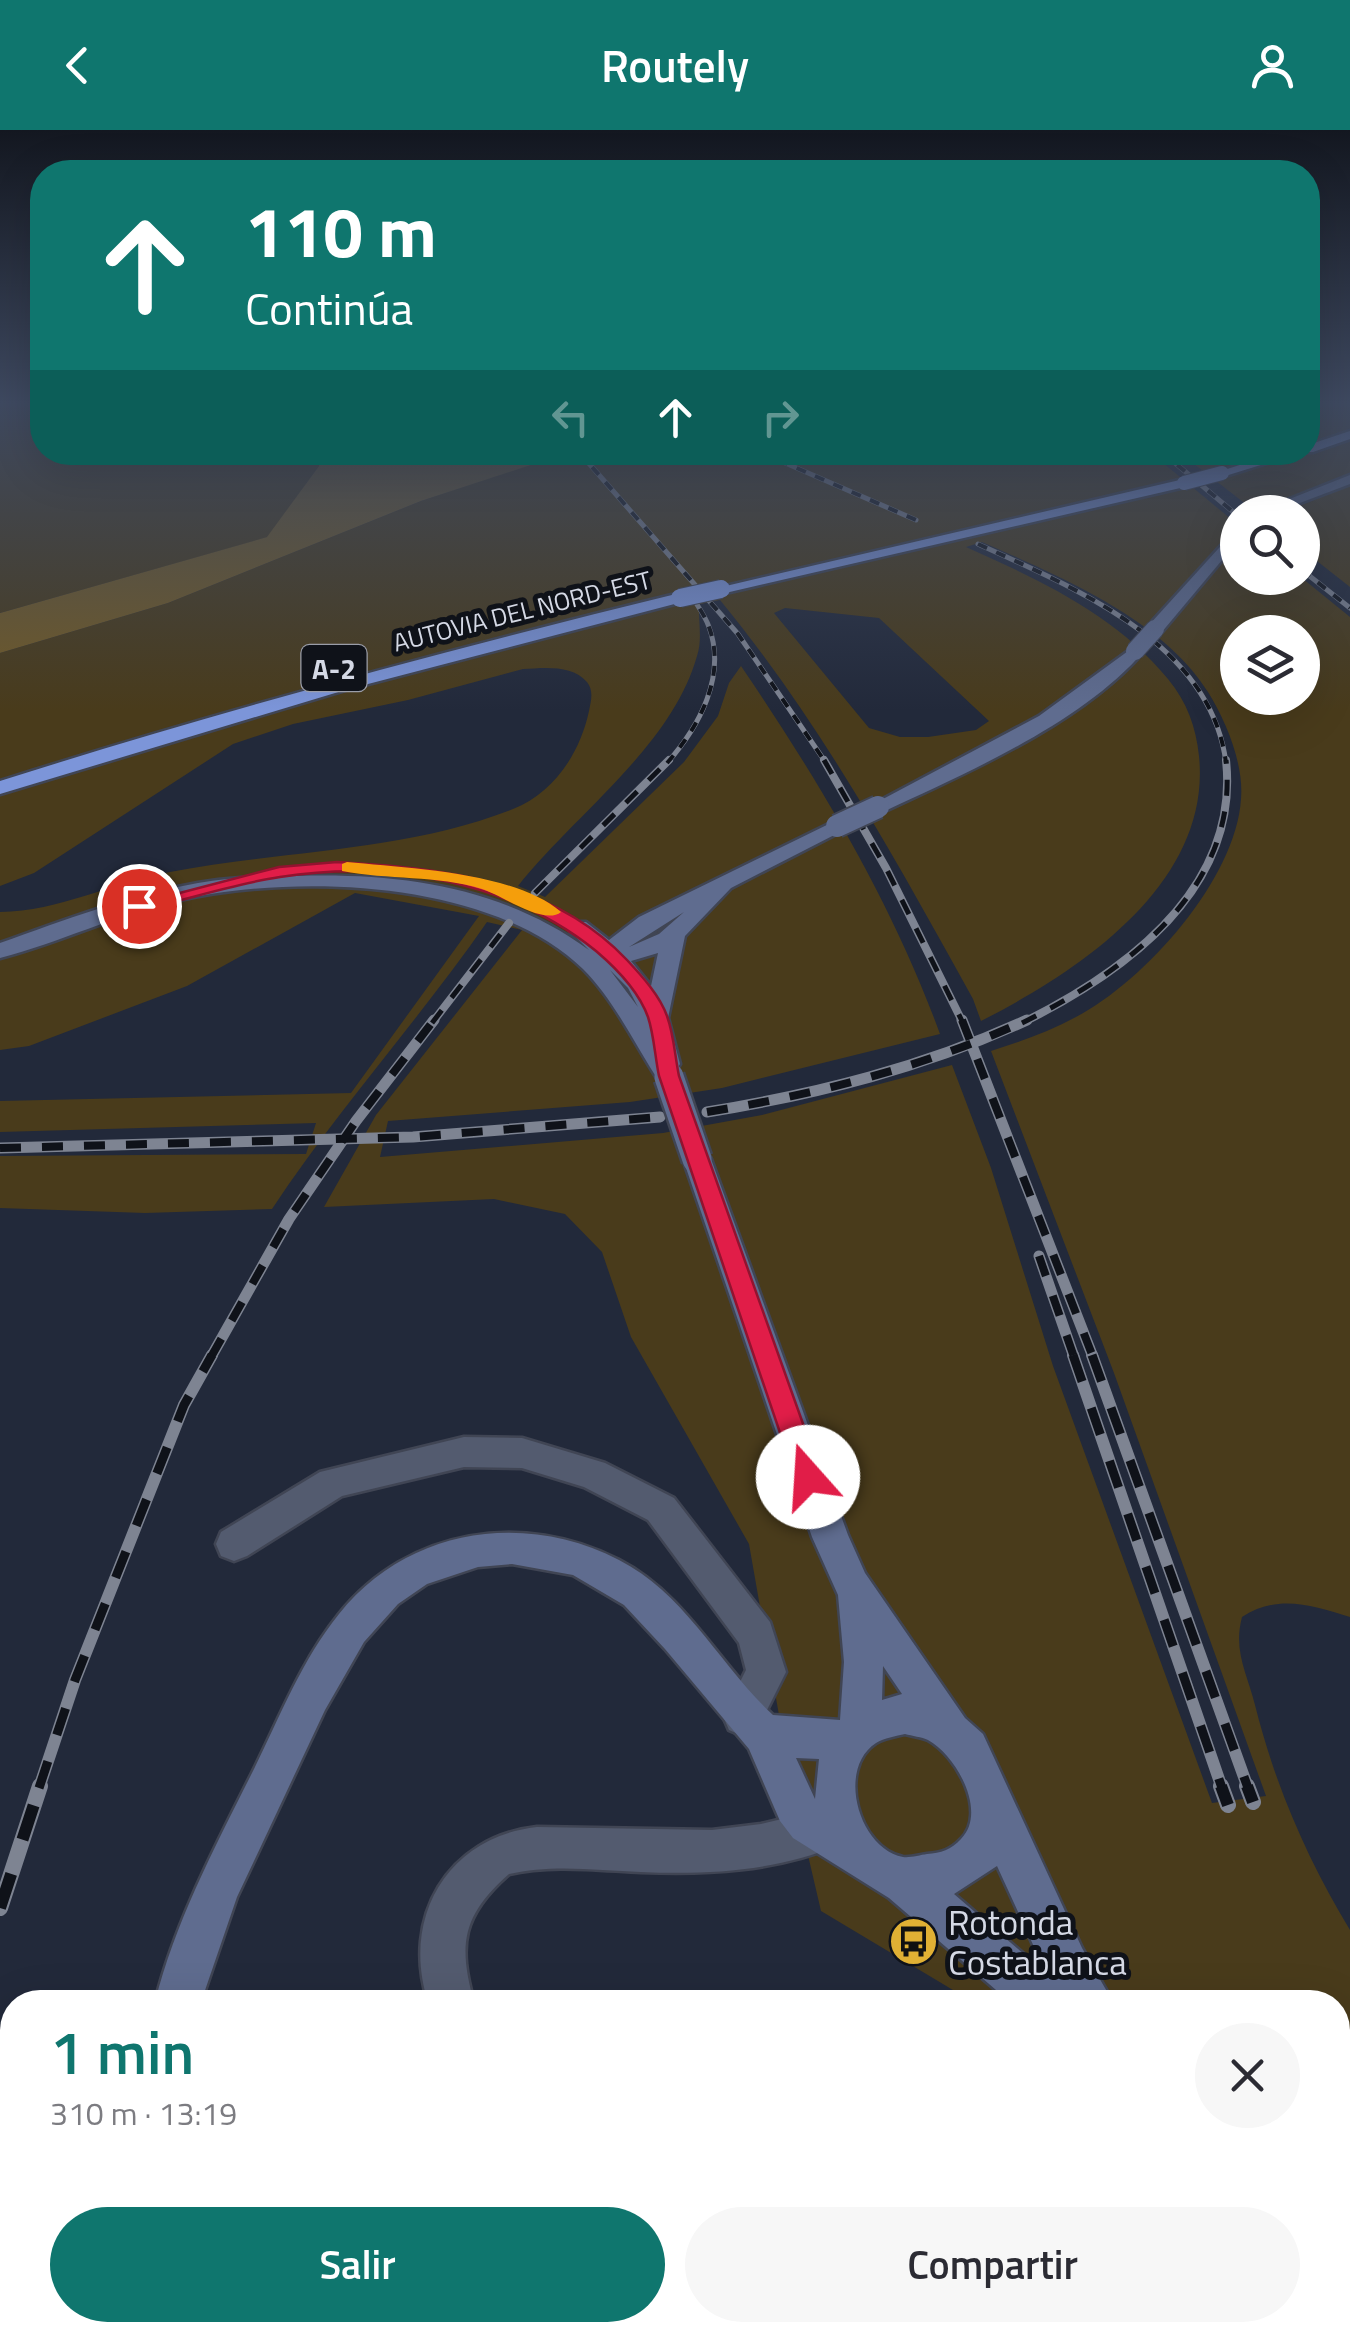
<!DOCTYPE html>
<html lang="es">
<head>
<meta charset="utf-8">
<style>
  body { margin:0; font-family:"Titillium Web",sans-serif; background:#f7f7f7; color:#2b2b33; height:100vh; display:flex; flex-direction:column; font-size:38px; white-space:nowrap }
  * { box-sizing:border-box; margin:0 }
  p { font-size:32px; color:#7c7c81 }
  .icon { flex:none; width:55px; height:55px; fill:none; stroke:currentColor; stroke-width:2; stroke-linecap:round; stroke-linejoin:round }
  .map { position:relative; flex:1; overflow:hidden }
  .details { position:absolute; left:0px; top:1860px; width:1350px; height:352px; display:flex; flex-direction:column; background:#fff; border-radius:40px 40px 0 0; box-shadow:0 10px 40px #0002 }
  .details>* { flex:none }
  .banner { position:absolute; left:30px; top:30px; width:1290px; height:305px; border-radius:40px; box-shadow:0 10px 40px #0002; background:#0f766e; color:#fff; overflow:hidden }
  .buttons { position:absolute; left:1220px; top:365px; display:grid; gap:20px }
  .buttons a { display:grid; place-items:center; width:100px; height:100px; border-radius:50%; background:#fff; box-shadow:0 10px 40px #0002; font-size:50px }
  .pin { position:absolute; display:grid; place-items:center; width:85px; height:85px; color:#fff; margin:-42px; border:5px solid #fff; border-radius:50%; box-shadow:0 2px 10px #0007 }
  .me { position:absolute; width:110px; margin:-55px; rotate:341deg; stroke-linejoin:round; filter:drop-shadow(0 0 8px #0008) }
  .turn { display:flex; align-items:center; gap:35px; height:210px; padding:0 50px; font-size:45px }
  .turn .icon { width:130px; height:130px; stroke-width:2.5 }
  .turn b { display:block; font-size:70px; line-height:85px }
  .lanes { display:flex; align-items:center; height:95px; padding:0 50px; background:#0003; justify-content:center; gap:50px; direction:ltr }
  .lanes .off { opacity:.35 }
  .round { display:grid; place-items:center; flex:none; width:105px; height:105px; border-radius:52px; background:#f7f7f7 }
  .summary { display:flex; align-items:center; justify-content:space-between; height:170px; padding:0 50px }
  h1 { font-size:60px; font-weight:600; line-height:75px; color:#0f766e }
  .primary-button { display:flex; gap:20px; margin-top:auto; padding:20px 50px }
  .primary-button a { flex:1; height:115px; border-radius:60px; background:#0f766e; color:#fff; font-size:40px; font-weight:600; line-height:115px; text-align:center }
  .primary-button a+a { background:#f7f7f7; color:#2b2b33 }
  header { display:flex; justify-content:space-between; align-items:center; height:130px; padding:0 50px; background:#0f766e; color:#fff; font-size:45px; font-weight:600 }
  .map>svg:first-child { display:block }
</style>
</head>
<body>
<header><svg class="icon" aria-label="back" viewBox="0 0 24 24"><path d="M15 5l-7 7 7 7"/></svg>Routely<svg class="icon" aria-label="person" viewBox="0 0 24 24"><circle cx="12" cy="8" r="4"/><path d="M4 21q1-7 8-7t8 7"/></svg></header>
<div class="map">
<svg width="1350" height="2211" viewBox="0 0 1350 2211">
  <rect width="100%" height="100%" fill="#22293a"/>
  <g fill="#493b1b" fill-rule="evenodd">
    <polygon points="0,272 42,272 42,322 321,323 319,336 268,407 0,483"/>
    <polygon points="1308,272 1350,272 1350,457 1303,420 1302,382 1256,382 1180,323 1308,322"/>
    <path d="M 567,322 L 1151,323 L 1237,394 L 1238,448 L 1302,448 L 1350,487 L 1350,1487 C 1312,1475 1277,1464 1242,1487 C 1233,1521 1247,1543 1255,1575 C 1275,1655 1307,1729 1350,1800 L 1350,2211 L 1264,2211 L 1256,2200 L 1338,2200 L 1338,1872 L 973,1872 L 821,1781 L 790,1648 L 749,1414 L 631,1207 L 602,1122 L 565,1084 L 494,1069 L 324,1077 L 376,985 L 522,800 L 487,792 C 419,890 338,979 272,1079 L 145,1083 L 0,1078 L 0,1026 L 306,1024 L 316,993 L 0,1002 L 0,971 L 351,963 L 479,786 L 355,763 L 187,856 L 29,916 L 0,920 L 0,782 C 60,781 111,753 170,742 C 283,720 404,722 513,679 C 554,663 580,623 589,581 C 591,571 594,561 587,552 C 572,534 543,538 523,539 L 408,570 L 293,594 L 233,614 L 34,743 L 0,756 L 0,523 L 168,473 L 421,371 ZM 982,412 C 1057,445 1163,489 1208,562 C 1226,591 1244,634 1241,669 C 1236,749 1145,851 1076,887 C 1050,901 1020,912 991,921 L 1114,1243 L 1266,1666 L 1212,1673 L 1053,1236 L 991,1038 L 952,935 L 762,985 L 663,1003 L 380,1027 L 388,991 L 630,972 L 722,958 L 940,904 C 892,772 819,651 741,536 L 729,553 L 718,586 L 684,632 L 545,767 L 518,756 C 575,684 672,616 697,526 C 702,512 699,495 699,480 L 696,475 L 720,470 C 821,593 896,730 973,869 L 981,891 C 1080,841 1212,753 1199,626 C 1196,597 1187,572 1168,549 C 1116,485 1040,450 966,417 ZM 785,478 L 879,488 L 989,591 L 976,600 L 928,607 L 900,607 L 869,598 L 774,483 ZM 1238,502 L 1302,502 L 1302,568 L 1238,568 Z"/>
  </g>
  <polygon fill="#715a26" points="321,323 396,323 402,332 449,323 567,323 421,371 168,473 0,523 0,483 267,407 319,336"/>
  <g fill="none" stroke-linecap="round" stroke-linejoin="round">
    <defs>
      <g id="street">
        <polygon points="464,1307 522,1308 605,1333 674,1368 770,1492 786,1542 757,1600 743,1606 729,1600 723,1586 746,1540 739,1513 648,1390 584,1357 522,1338 464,1337 342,1366 247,1426 234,1431 221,1426 216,1414 221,1402 320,1342"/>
        <path d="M 824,1679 L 839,1685 L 845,1700 L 839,1715 C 776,1741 708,1745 641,1742 C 598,1740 550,1734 509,1744 C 462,1785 458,1815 474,1872 L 428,1872 C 401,1788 447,1707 537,1697 L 712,1700 L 761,1694 Z"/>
        <polygon points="848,2200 908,2200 913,2211 853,2211"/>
      </g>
      <g id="secondary">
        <polygon points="1350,345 1350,354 1276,382 1257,382"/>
        <polygon points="1238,397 1238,411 1161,503 1149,503 1149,495"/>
        <path d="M 1135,516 L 1144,521 C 1082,593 970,641 885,681 L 871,681 L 868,677 L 1039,586 Z"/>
        <path d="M 837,690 L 844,692 L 848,696 L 844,700 L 731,758 L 685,806 L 668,888 L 680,934 L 677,939 L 682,947 L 678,953 L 660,953 C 635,915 615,871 583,839 C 490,749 294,743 175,771 C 115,785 59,813 0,828 L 0,813 C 65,790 130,765 198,753 C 231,747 264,747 298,746 C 402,743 503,757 589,820 L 566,797 L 570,792 L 586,792 L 609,810 L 639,787 ZM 684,782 L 659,804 L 629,817 ZM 658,823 L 651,856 L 631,831 ZM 610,840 L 628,858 L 638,877 Z"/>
        <path d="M 697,1019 L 707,1022 L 711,1029 L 848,1405 L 865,1443 L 965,1588 L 983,1604 L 1082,1818 L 1113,1872 L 1010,1872 L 889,1768 L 793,1708 L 780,1691 L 749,1619 L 665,1519 L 624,1475 L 573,1445 L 512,1434 L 478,1437 L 427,1454 L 398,1474 L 364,1512 L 325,1580 L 237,1767 L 201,1872 L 155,1872 C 175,1792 215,1717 252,1643 C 279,1589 301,1531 339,1484 C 408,1398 524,1381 619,1430 C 686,1464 720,1536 773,1585 L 840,1590 L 844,1532 L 838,1465 L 812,1407 L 683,1029 L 687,1022 ZM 883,1536 L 902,1564 L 882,1570 ZM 905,1604 C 912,1606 922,1607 928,1610 C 956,1625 988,1682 961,1709 C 951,1720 941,1723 927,1724 C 920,1725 910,1728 903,1727 C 859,1719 836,1639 876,1613 C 884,1608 896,1606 905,1604 ZM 796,1628 L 819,1629 L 815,1669 ZM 997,1736 L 1046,1843 L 954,1764 Z"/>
        <polygon points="140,2200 194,2200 195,2211 141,2211"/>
        <polygon points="1279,2200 1336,2200 1341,2211 1284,2211"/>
      </g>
      <g id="highway">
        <polygon points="1350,301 1350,309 1313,322 1306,322 1308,315"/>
        <polygon points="1280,322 1302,322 1222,347 1215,343"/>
        <polygon points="1184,349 1189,350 1189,356 721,464 713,459"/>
        <path d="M 680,463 L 688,468 L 686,471 L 345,560 L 0,664 L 0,651 C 224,580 451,519 680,463 Z"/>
      </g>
    </defs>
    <use href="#street" stroke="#404554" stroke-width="5"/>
    <use href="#secondary" stroke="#404554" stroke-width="5"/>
    <use href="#highway" stroke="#404554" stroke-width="5"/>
    <use href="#street" fill="#535b6f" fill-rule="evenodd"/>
    <use href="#secondary" fill="#5f6c8f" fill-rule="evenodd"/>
    <use href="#highway" fill="#7c95d9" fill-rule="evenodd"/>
    <defs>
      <g id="rail-far4">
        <polyline points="579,322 738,504 826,633"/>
        <polyline points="760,322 916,390"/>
        <polyline points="1162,322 1238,386"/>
        <path d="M 978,414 C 1074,458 1211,512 1226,633"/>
        <polyline points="1302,440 1350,478"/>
        <path d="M 667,633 C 699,597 727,546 709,497 C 705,485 696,474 690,463"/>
      </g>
      <g id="rail-far3">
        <polyline points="824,630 886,738 963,893"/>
        <polyline points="535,763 669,630"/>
        <polyline points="432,893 509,793"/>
        <path d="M 1022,893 C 1125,842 1240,759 1226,630"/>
      </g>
      <g id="rail-far2">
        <polyline points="962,890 1093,1227"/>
        <path d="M 707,982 C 818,964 925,937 1027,890"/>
        <polyline points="0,1018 413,1007 660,987"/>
        <polyline points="1039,1126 1074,1227"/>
        <polyline points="211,1227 289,1089 356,991 434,890"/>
      </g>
      <g id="rail-far1">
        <polyline points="1073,1225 1222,1658"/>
        <polyline points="1092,1225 1248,1658"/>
        <polyline points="39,1658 75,1550 184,1275 212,1225"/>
      </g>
      <g id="rail">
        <polyline points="1221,1656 1228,1675"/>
        <polyline points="1247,1656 1253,1672"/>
        <polyline points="0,1778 40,1656"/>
      </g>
    </defs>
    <use href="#rail-far4" stroke="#7e8492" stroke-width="5"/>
    <use href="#rail-far3" stroke="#7e8492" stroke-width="8"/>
    <use href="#rail-far2" stroke="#7e8492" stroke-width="11"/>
    <use href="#rail-far1" stroke="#7e8492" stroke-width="12"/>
    <use href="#rail" stroke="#7e8492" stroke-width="16"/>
    <use href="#rail-far4" stroke="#0f1219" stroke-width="4" stroke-dasharray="10" stroke-linecap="butt"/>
    <use href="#rail-far3" stroke="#0f1219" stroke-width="5" stroke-dasharray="16" stroke-linecap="butt"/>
    <use href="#rail-far2" stroke="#0f1219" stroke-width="8" stroke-dasharray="21" stroke-linecap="butt"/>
    <use href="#rail-far1" stroke="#0f1219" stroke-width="9" stroke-dasharray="28" stroke-linecap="butt"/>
    <use href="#rail" stroke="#0f1219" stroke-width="12" stroke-dasharray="36" stroke-linecap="butt"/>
    <defs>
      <polyline id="secondary-bridge-far2" points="1135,521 1155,499"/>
      <polyline id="secondary-bridge-far1" points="837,696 878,677"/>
      <polyline id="secondary-bridge" points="669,947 697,1029"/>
      <polyline id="highway-bridge-far1" points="1184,353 1222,343"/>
      <polyline id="highway-bridge" points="680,468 721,459"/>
    </defs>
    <use href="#secondary-bridge-far2" stroke="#404554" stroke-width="20" stroke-linecap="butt"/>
    <use href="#secondary-bridge-far1" stroke="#404554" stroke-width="26" stroke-linecap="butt"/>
    <use href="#secondary-bridge" stroke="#404554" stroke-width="34" stroke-linecap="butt"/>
    <use href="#highway-bridge-far1" stroke="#404554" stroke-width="16" stroke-linecap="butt"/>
    <use href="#highway-bridge" stroke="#404554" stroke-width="20" stroke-linecap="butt"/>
    <use href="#secondary-bridge-far2" stroke="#5f6c8f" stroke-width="18"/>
    <use href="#secondary-bridge-far1" stroke="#5f6c8f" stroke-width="22"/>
    <use href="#secondary-bridge" stroke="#5f6c8f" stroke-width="29"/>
    <use href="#highway-bridge-far1" stroke="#7c95d9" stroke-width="14"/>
    <use href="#highway-bridge" stroke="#7c95d9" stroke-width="18"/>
  </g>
  <linearGradient id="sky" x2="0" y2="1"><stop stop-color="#131720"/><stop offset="0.47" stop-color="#3e4960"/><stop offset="1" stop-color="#3e4960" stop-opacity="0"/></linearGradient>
  <rect width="1350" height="581" fill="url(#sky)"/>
  <path fill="#e11d48" stroke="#92132f" stroke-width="2.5" d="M 337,732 C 441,738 552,750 627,830 C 642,846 660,866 667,886 C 674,905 675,927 679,946 L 822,1347 L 818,1355 L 808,1359 L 799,1355 L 795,1347 L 659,946 C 655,927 654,905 648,887 C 639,862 616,838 596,821 C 510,751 389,730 280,747 C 233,754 185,770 139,781 L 130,776 L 279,737 Z"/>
  <path fill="#f59e0b" d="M 347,732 C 407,738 515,742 561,782 C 544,796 502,765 482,759 C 437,745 388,750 342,741 L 342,734 Z"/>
  <defs>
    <symbol id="bus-disc" viewBox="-11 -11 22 22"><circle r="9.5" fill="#e0b034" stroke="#0f1219"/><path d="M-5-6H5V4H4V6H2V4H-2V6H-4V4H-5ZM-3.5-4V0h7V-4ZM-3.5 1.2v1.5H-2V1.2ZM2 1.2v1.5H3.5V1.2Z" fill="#111"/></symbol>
  </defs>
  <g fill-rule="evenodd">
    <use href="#bus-disc" x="886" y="1784" width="55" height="55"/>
  </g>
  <g text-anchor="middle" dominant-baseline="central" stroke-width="10" stroke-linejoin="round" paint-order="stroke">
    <g font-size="25" fill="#d5d9e5" stroke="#0f1219">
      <text transform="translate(522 481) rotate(-14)">AUTOVIA DEL NORD-EST</text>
    </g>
    <rect fill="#0f1219" stroke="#9a9da8" stroke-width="2.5" x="301.5" y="515" width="65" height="46" rx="8"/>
    <g font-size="28" font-weight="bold" fill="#d5d9e5">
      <text x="334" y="538">A-2</text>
    </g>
    <g font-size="35" fill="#d5d9e5" stroke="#0f1219" text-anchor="start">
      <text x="948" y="1792">Rotonda<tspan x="948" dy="40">Costablanca</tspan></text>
    </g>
  </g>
</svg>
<div class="buttons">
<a><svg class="icon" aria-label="search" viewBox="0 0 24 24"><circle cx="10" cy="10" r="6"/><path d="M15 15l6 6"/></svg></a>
<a><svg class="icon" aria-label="layers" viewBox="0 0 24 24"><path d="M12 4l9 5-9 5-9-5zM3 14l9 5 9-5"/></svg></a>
</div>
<div class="pin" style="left:139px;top:776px;background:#d93025"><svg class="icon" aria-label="arrive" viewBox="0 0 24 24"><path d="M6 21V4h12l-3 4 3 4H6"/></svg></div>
<svg class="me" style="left:808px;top:1347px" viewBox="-20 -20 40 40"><circle r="19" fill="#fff"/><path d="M0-13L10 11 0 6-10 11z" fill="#e11d48"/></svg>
<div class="banner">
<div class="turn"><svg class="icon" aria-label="ahead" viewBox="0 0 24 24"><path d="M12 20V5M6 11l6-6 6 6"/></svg><div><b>110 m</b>Continúa</div></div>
<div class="lanes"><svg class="icon off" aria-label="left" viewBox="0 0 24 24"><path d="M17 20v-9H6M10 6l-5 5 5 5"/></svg><svg class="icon" aria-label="ahead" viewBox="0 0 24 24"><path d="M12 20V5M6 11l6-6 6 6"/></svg><svg class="icon off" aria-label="right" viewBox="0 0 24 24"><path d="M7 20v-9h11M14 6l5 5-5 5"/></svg></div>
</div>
<section class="details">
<div class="summary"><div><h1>1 min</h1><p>310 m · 13:19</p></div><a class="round"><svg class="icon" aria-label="close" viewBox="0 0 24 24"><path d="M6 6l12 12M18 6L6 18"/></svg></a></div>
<div class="primary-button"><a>Salir</a><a>Compartir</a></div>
</section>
</div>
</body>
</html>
